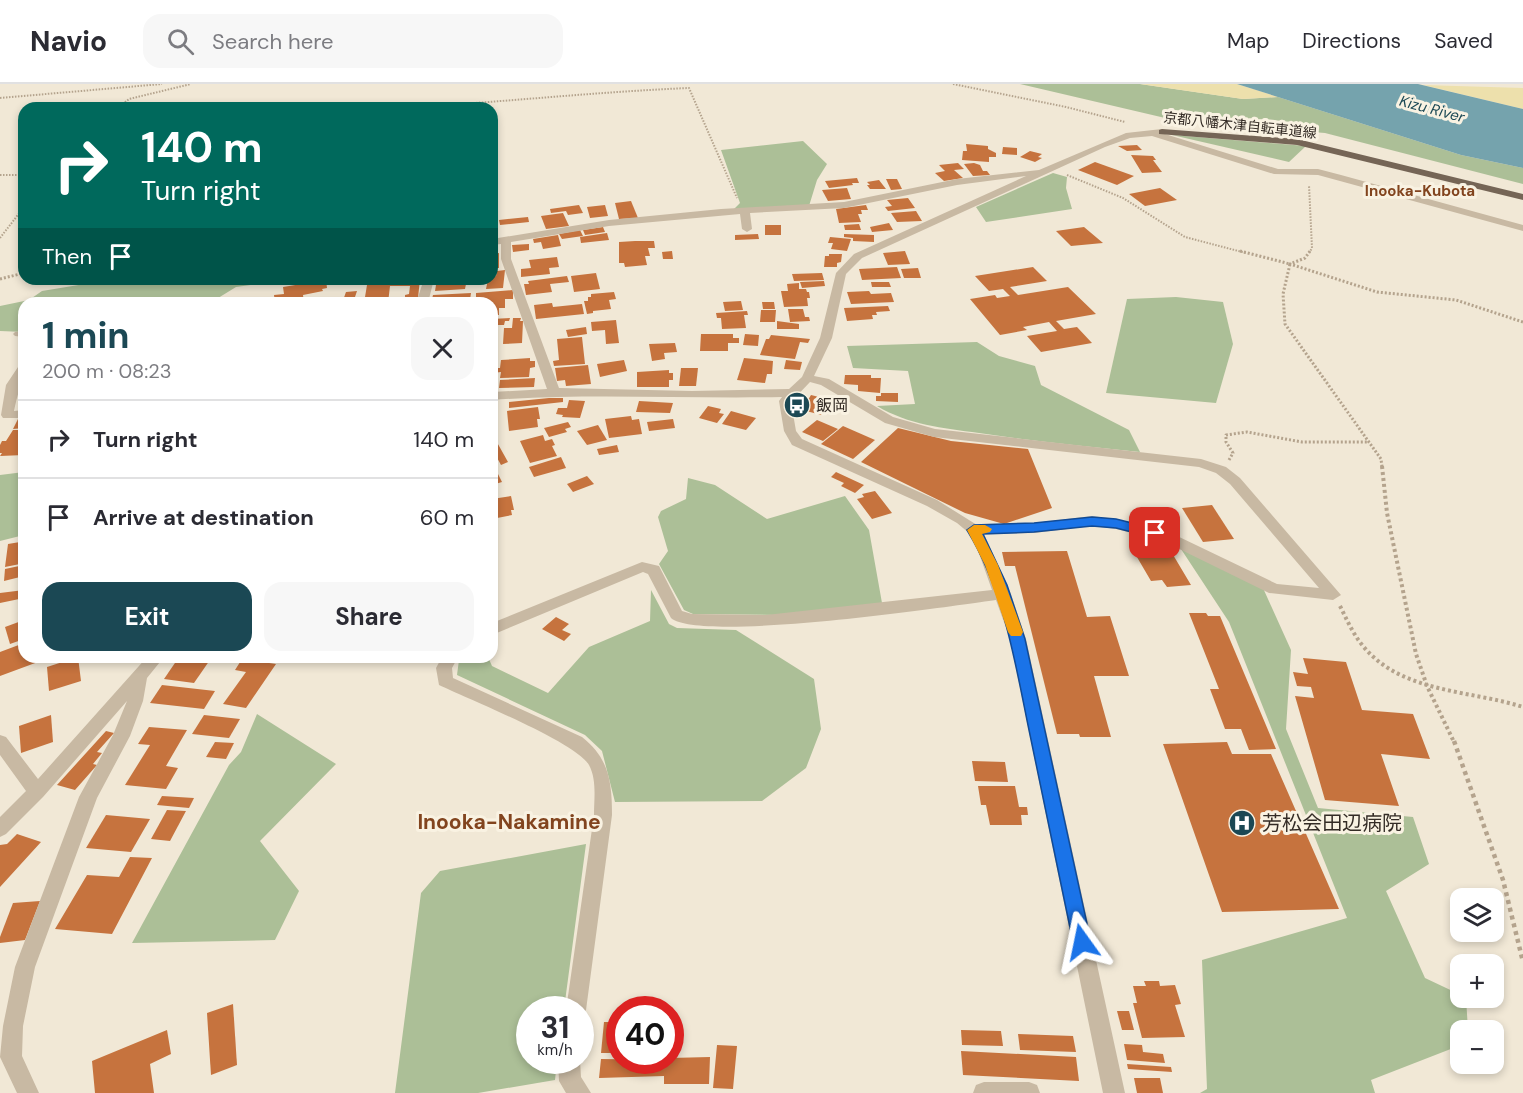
<!DOCTYPE html>
<html lang="en">
<head>
<meta charset="utf-8">
<style>
  body { margin:0; font-family:"DM Sans","Noto Sans JP",sans-serif; background:#f7f7f7; color:#2b2b33; height:100vh; display:flex; flex-direction:column; font-size:22px; white-space:nowrap }
  * { box-sizing:border-box; margin:0 }
  p { font-size:20px; color:#7c7c81 }
  .icon { flex:none; width:33px; height:33px; fill:none; stroke:currentColor; stroke-width:2; stroke-linecap:round; stroke-linejoin:round }
  .map { position:relative; flex:1; overflow:hidden }
  .details { position:absolute; left:18px; top:213px; width:480px; height:366px; display:flex; flex-direction:column; background:#fff; border-radius:18px; box-shadow:0 3px 9px #0003 }
  .details>* { flex:none }
  .top-card { position:absolute; left:18px; top:18px; width:480px; height:183px; border-radius:18px; box-shadow:0 3px 9px #0003; background:#00695c; color:#fff; overflow:hidden }
  .tools { position:absolute; left:1450px; top:804px; display:grid; gap:12px }
  .tools a { display:grid; place-items:center; width:54px; height:54px; border-radius:12px; background:#fff; box-shadow:0 3px 9px #0003; font-size:30px }
  .speed { position:absolute; left:516px; top:912px; display:flex; gap:12px; font-size:30px; font-weight:700; text-align:center }
  .speed>* { display:grid; place-content:center; width:78px; height:78px; border-radius:50%; background:#fff; box-shadow:0 3px 9px #0003; line-height:1 }
  .speed small { font-size:15px; font-weight:400 }
  .speed .limit { border:9px solid #d22; background:#fff; color:#111 }
  .pin { position:absolute; display:grid; place-items:center; width:51px; height:51px; color:#fff; margin:-26px; border-radius:12px; box-shadow:0 3px 9px #0006 }
  .me { position:absolute; width:66px; margin:-33px; rotate:348deg; stroke-linejoin:round; filter:drop-shadow(0 0 4px #0008) }
  .turn { display:flex; align-items:center; gap:21px; height:126px; padding:0 24px; font-size:27px }
  .turn .icon { width:78px; height:78px; stroke-width:2.5 }
  .turn b { display:block; font-size:42px; line-height:51px }
  .then { display:flex; align-items:center; height:57px; padding:0 24px; background:#0003; gap:12px; font-size:22px }
  .round { display:grid; place-items:center; flex:none; width:63px; height:63px; border-radius:18px; background:#f7f7f7 }
  .overview { display:flex; align-items:center; justify-content:space-between; height:102px; padding:0 24px }
  h1 { font-size:36px; font-weight:700; line-height:45px; color:#1b4854 }
  .primary-button { display:flex; gap:12px; margin-top:auto; padding:12px 24px }
  .primary-button a { flex:1; height:69px; border-radius:18px; background:#1b4854; color:#fff; font-size:24px; font-weight:700; line-height:69px; text-align:center }
  .primary-button a+a { background:#f7f7f7; color:#2b2b33 }
  ul { padding:0; list-style:none }
  li { display:flex; align-items:center; gap:18px; height:78px; padding:0 24px; border-top:2px solid #e1e1e2 }
  li div { flex:1 }
  li b { display:block; font-size:22px }
  li em { font-style:normal }
  header { display:flex; align-items:center; gap:36px; box-sizing:border-box; height:84px; padding:0 30px; background:#fff; border-bottom:2px solid #e1e1e2 }
  header strong { font-size:28px }
  nav { display:flex; gap:33px; margin-inline-start:auto; font-size:21px }
  .search { width:420px; height:54px; background:#f7f7f7; display:flex; align-items:center; gap:15px; box-sizing:border-box; padding:0 21px; border-radius:18px; color:#7c7c81; font-size:22px }
  .map>svg:first-child { display:block }
</style>
</head>
<body>
<header>
<strong>Navio</strong>
<div class="search"><svg class="icon" aria-label="search" viewBox="0 0 24 24"><circle cx="10" cy="10" r="6"/><path d="M15 15l6 6"/></svg>Search here</div>
<nav><a>Map</a><a>Directions</a><a>Saved</a></nav>
</header>
<div class="map">
<svg width="1523" height="1009" viewBox="0 0 1523 1009">
  <rect width="100%" height="100%" fill="#f1e8d6"/>
  <g fill="#acbf97">
    <polygon points="1020,0 1140,0 1243,15 1278,13 1461,71 1523,84 1523,100 1325,49 1178,37"/>
    <polygon points="1172,51 1306,62 1289,78"/>
    <polygon points="803,57 827,80 817,96 809,122 734,125 740,119 721,66"/>
    <polygon points="1053,89 1067,93 1066,104 1072,125 986,138 976,123"/>
    <polygon points="115,195 294,195 236,203 210,219 24,219 24,248 0,247 0,222 29,216 42,207"/>
    <polygon points="1176,213 1223,218 1233,260 1216,319 1106,309 1127,215"/>
    <path d="M 977,258 L 999,272 L 1035,282 L 1041,301 L 1129,346 L 1140,368 C 1086,362 1032,357 979,349 C 942,344 909,341 877,322 L 915,320 L 908,287 L 853,284 L 847,262 Z"/>
    <polygon points="24,388 24,451 0,457 0,391"/>
    <polygon points="688,394 715,401 767,435 845,412 869,446 882,519 777,531 693,530 684,526 659,480 668,467 658,433 661,427 686,415"/>
    <polygon points="1181,465 1263,504 1291,566 1286,645 1318,724 1413,733 1429,780 1386,807 1425,894 1461,911 1461,914 1466,914 1468,946 1461,946 1461,961 1371,996 1375,1009 1200,1009 1207,1005 1202,876 1347,834 1229,538"/>
    <polygon points="651,506 669,540 677,544 736,546 814,595 821,645 806,684 762,717 615,718 602,667 585,651 457,591 459,576 462,573 488,573 492,582 548,609 589,563 650,537"/>
    <polygon points="257,630 336,680 260,757 299,807 275,856 132,859 229,681 241,668"/>
    <polygon points="586,760 564,925 530,926 530,976 557,977 555,996 478,1009 395,1009 421,809 440,787"/>
  </g>
  <g fill="#ede0ac">
    <polygon points="1140,0 1237,0 1278,13 1243,15"/>
    <polygon points="1423,1 1523,4 1523,25"/>
  </g>
  <polygon fill="#75a3ad" points="1237,0 1418,0 1523,25 1523,84 1461,71"/>
  <g fill="#c6733e">
    <polygon points="966,60 988,62 988,65 996,69 996,73 989,73 989,78 962,76 963,67 967,67"/>
    <polygon points="1137,61 1142,66 1127,67 1118,62"/>
    <polygon points="1003,63 1017,64 1017,71 1002,70"/>
    <polygon points="1030,67 1042,70 1038,73 1042,74 1035,78 1020,73"/>
    <polygon points="1131,71 1153,72 1156,76 1153,76 1162,88 1142,89"/>
    <polygon points="1095,78 1134,92 1117,101 1078,86"/>
    <polygon points="958,79 964,85 954,86 963,94 944,97 935,89 945,87 939,81"/>
    <polygon points="974,79 980,81 983,87 987,87 990,91 973,92 964,80"/>
    <polygon points="857,94 859,99 852,99 853,101 829,104 825,97"/>
    <polygon points="886,95 897,95 902,105 891,106"/>
    <polygon points="879,96 886,105 870,105 867,101 870,101 867,98"/>
    <polygon points="847,104 851,115 828,117 822,106"/>
    <polygon points="1160,104 1177,116 1145,122 1129,110"/>
    <polygon points="908,114 915,124 888,127 885,123 892,122 887,116"/>
    <polygon points="631,117 638,134 619,135 615,119"/>
    <polygon points="579,121 583,129 568,131 566,127 551,129 550,125"/>
    <polygon points="605,121 608,132 590,134 587,123"/>
    <polygon points="866,121 868,126 861,126 862,130 858,130 861,138 839,139 836,125"/>
    <polygon points="916,127 922,137 897,138 891,129"/>
    <polygon points="563,129 569,142 546,145 541,132"/>
    <polygon points="528,133 529,138 500,141 499,136"/>
    <polygon points="889,139 893,146 872,148 870,143"/>
    <polygon points="859,140 861,146 845,146 844,141"/>
    <rect x="765" y="141" width="16" height="10"/>
    <polygon points="603,143 605,148 585,151 583,146"/>
    <polygon points="1084,143 1103,159 1071,162 1056,147"/>
    <polygon points="580,146 583,152 562,155 559,150"/>
    <polygon points="607,149 609,156 581,159 580,153"/>
    <polygon points="758,150 759,155 735,156 735,151"/>
    <polygon points="844,150 874,151 874,158 853,157 853,154 844,153"/>
    <polygon points="558,151 561,162 543,165 541,158 534,159 533,155"/>
    <polygon points="830,153 851,155 847,167 831,165 833,159 828,159"/>
    <polygon points="635,157 654,157 655,164 648,164 650,172 645,172 647,181 625,183 624,179 619,179 619,158"/>
    <polygon points="529,160 529,166 513,168 512,161"/>
    <polygon points="672,167 673,175 663,175 662,168"/>
    <polygon points="905,167 910,180 888,181 883,169"/>
    <polygon points="499,169 499,184 492,184 492,170"/>
    <polygon points="829,170 842,170 841,178 837,179 837,183 824,183 825,172 829,172"/>
    <polygon points="557,173 559,183 549,184 550,190 521,193 521,185 531,184 529,176"/>
    <polygon points="897,183 901,194 862,196 859,185"/>
    <polygon points="1033,183 1047,197 1010,203 1018,211 1068,203 1096,230 1056,237 1064,245 1077,243 1092,259 1041,268 1027,252 1057,247 1049,238 1023,243 1027,246 1000,251 970,215 995,211 997,214 1010,212 1003,205 989,207 975,192"/>
    <polygon points="918,184 921,194 904,194 901,185"/>
    <polygon points="505,186 503,204 486,205 488,195 496,192 497,187"/>
    <polygon points="596,189 600,205 574,208 571,192"/>
    <polygon points="822,189 824,196 794,197 792,190"/>
    <polygon points="567,192 569,198 550,200 552,208 526,211 524,200 529,200 528,197"/>
    <polygon points="368,195 420,195 418,214 405,215 405,211 409,210 410,202 390,202 388,219 364,219"/>
    <polygon points="437,195 467,195 465,205 435,207"/>
    <polygon points="326,196 327,204 322,205 323,207 303,211 304,219 275,219 274,211 284,210 283,203"/>
    <polygon points="824,197 825,202 802,204 800,198"/>
    <polygon points="871,198 889,198 891,203 872,203"/>
    <polygon points="799,199 799,205 806,205 807,208 809,208 810,214 807,214 808,222 784,223 781,207 788,207 787,200"/>
    <polygon points="513,206 513,215 505,215 505,224 499,224 499,231 492,231 492,219 476,219 476,209"/>
    <polygon points="357,207 353,219 342,219 346,208"/>
    <polygon points="869,207 871,210 891,209 894,218 851,220 847,208"/>
    <polygon points="614,208 616,215 609,216 611,225 593,227 593,229 587,230 584,217 588,217 588,213 591,213 591,210"/>
    <polygon points="471,209 470,216 455,216 455,219 431,219 433,211"/>
    <polygon points="741,217 743,226 725,227 723,218"/>
    <polygon points="762,218 774,218 775,225 763,225"/>
    <polygon points="552,219 553,223 582,220 584,230 536,235 534,221"/>
    <polygon points="888,222 890,227 876,228 877,231 872,231 873,235 847,237 844,224"/>
    <polygon points="788,225 803,225 805,233 809,233 810,237 790,238"/>
    <polygon points="761,226 776,226 775,238 760,238"/>
    <polygon points="747,227 748,231 744,231 746,244 722,245 721,234 717,234 716,229"/>
    <polygon points="510,234 509,237 505,237 504,241 492,241 492,235"/>
    <polygon points="513,234 521,234 520,237 523,237 522,259 503,260 504,244 512,244"/>
    <polygon points="616,236 619,259 606,260 605,246 592,247 591,238"/>
    <polygon points="777,237 799,240 799,245 777,245"/>
    <polygon points="586,243 587,250 568,253 566,246"/>
    <polygon points="701,250 733,250 733,254 739,254 739,259 728,259 728,267 700,267"/>
    <polygon points="745,250 759,251 758,262 743,261"/>
    <polygon points="771,251 810,255 808,259 800,258 795,275 760,271 766,255 769,255"/>
    <polygon points="582,253 585,280 554,282 553,277 559,276 557,255"/>
    <polygon points="675,259 677,268 664,269 665,275 652,277 649,260"/>
    <polygon points="530,274 530,277 535,277 535,283 530,284 529,293 500,294 501,288 493,289 493,284 500,284 501,276"/>
    <polygon points="744,274 773,277 772,290 767,290 765,299 737,296"/>
    <polygon points="624,276 627,287 600,293 597,280"/>
    <polygon points="786,276 802,278 800,286 784,285"/>
    <polygon points="588,281 591,300 566,302 565,296 557,297 555,284"/>
    <polygon points="681,284 698,284 696,302 679,302"/>
    <polygon points="669,286 669,289 673,289 673,296 669,296 669,303 637,303 637,288"/>
    <polygon points="845,291 871,291 871,294 881,294 880,309 858,307 858,301 844,300"/>
    <polygon points="535,294 534,303 499,304 500,296"/>
    <polygon points="881,309 898,309 898,318 876,317 876,312 881,312"/>
    <polygon points="811,311 831,316 822,331 802,326"/>
    <polygon points="549,314 563,314 563,318 509,324 509,318"/>
    <polygon points="569,316 585,317 580,334 562,333 563,331 556,330 558,324 567,324"/>
    <polygon points="639,317 673,319 670,329 636,328"/>
    <polygon points="708,322 721,325 719,329 724,330 717,339 699,334"/>
    <polygon points="538,323 540,335 537,335 538,343 509,347 507,327"/>
    <polygon points="731,327 756,334 746,346 722,340"/>
    <polygon points="631,332 632,336 639,335 642,350 609,354 605,335"/>
    <polygon points="18,335 24,335 24,344 13,345"/>
    <polygon points="673,335 675,344 649,347 647,338"/>
    <polygon points="817,336 838,345 823,357 802,348"/>
    <polygon points="568,338 571,343 565,345 567,348 549,353 544,344"/>
    <polygon points="598,341 607,356 587,361 577,347"/>
    <polygon points="843,342 875,356 853,375 821,360"/>
    <polygon points="898,344 951,357 1028,365 1052,424 1004,440 965,429 861,378"/>
    <polygon points="13,346 24,346 24,371 0,372 2,369 0,369 0,361 2,357 6,357"/>
    <polygon points="543,351 545,357 552,355 555,361 552,362 557,372 530,379 520,357"/>
    <polygon points="494,353 508,378 501,381 495,370 492,371 492,354"/>
    <polygon points="617,361 619,368 599,371 597,365"/>
    <polygon points="561,373 566,384 534,393 529,383"/>
    <polygon points="497,388 502,398 492,401 492,390"/>
    <polygon points="836,388 864,401 855,409 841,402 844,399 831,393"/>
    <polygon points="587,392 594,400 573,408 567,400"/>
    <polygon points="875,407 892,429 872,435 857,415 864,413 862,410"/>
    <polygon points="511,412 514,426 511,426 512,431 492,435 492,415"/>
    <polygon points="1212,421 1234,455 1203,458 1182,424"/>
    <polygon points="20,458 19,464 24,463 24,473 21,474 20,480 5,483 8,460"/>
    <polygon points="1169,464 1191,501 1167,503 1162,496 1151,497 1134,468"/>
    <polygon points="1067,467 1087,533 1110,532 1129,592 1094,592 1111,653 1080,653 1079,650 1057,650 1015,482 1005,482 1002,468"/>
    <polygon points="24,481 24,492 4,497 5,485"/>
    <polygon points="24,506 24,514 0,519 0,509"/>
    <polygon points="1189,529 1206,529 1208,532 1220,532 1276,665 1249,666 1241,645 1225,645 1210,605 1219,605"/>
    <polygon points="556,533 569,540 562,546 571,550 564,557 542,545"/>
    <polygon points="24,536 24,555 10,560 5,543"/>
    <polygon points="24,559 24,573 45,573 46,575 0,592 0,568"/>
    <polygon points="78,573 81,597 49,607 47,583"/>
    <polygon points="108,573 142,573 139,578 105,577"/>
    <polygon points="179,573 212,573 194,599 164,595"/>
    <polygon points="1303,574 1346,578 1362,626 1413,630 1430,675 1381,670 1399,722 1325,716 1295,612 1314,614 1311,603 1297,602 1293,588 1308,590"/>
    <polygon points="242,575 276,580 246,624 223,620 246,588 235,586"/>
    <polygon points="162,601 215,607 204,625 150,619"/>
    <polygon points="51,631 53,658 21,669 19,642"/>
    <polygon points="204,631 240,635 229,654 192,650"/>
    <polygon points="149,643 187,646 166,682 178,684 166,705 125,701 150,661 138,660"/>
    <polygon points="106,647 114,649 97,668 102,669 93,680 97,681 75,706 57,701"/>
    <polygon points="215,658 234,659 226,675 206,673"/>
    <polygon points="1227,658 1232,670 1271,670 1339,825 1222,828 1163,660"/>
    <polygon points="972,677 1005,678 1008,698 975,697"/>
    <polygon points="978,702 1015,702 1019,723 1027,723 1028,731 1021,731 1022,741 990,741 986,721 981,721"/>
    <polygon points="162,712 194,714 189,724 157,721"/>
    <polygon points="167,726 186,727 170,757 151,755"/>
    <polygon points="106,731 150,735 131,768 86,764"/>
    <polygon points="17,750 41,758 0,803 0,761 7,760"/>
    <polygon points="130,773 152,774 112,850 55,845 87,791 119,793"/>
    <polygon points="40,817 25,856 0,859 0,853 13,819"/>
    <polygon points="1144,897 1159,897 1160,902 1175,901 1181,920 1175,921 1185,953 1142,954 1133,919 1137,919 1133,902 1146,902"/>
    <polygon points="233,920 237,981 211,991 207,929"/>
    <polygon points="1117,927 1129,927 1134,946 1122,946"/>
    <polygon points="604,938 620,938 620,969 601,969"/>
    <polygon points="167,946 171,970 150,980 154,1009 95,1009 92,977"/>
    <polygon points="961,946 1001,947 1003,962 962,961"/>
    <polygon points="1018,950 1073,952 1076,968 1020,966"/>
    <polygon points="1124,960 1142,961 1143,968 1163,970 1165,979 1127,976"/>
    <polygon points="717,961 737,962 733,1005 713,1004"/>
    <polygon points="961,967 1076,973 1079,997 963,991"/>
    <polygon points="710,973 709,1000 664,1000 664,992 599,994 601,975 670,976 670,974"/>
    <polygon points="1127,980 1171,983 1172,988 1128,985"/>
    <polygon points="1134,994 1160,994 1163,1009 1137,1009"/>
  </g>
  <g fill="none" stroke-linecap="round" stroke-linejoin="round">
    <g stroke="#b4a38d" stroke-width="2" stroke-dasharray="1.5 1.5" stroke-linecap="butt">
      <polyline points="953,0 1066,23 1125,38"/>
      <polyline points="0,14 162,0"/>
      <polyline points="118,24 129,15 191,0"/>
      <path d="M 398,24 C 495,19 592,8 689,4 L 737,114"/>
      <polyline points="0,91 24,91"/>
      <polyline points="1067,91 1123,114 1185,153 1246,169"/>
      <polyline points="0,154 24,123"/>
      <polyline points="1309,169 1312,164 1309,101"/>
    </g>
    <g stroke="#b4a38d" stroke-width="3" stroke-dasharray="2 2" stroke-linecap="butt">
      <polyline points="1240,167 1290,180 1283,210 1285,240 1381,375 1382,383"/>
      <polyline points="1310,167 1305,174 1290,180 1377,208 1456,216 1523,238"/>
      <polyline points="0,195 24,189"/>
      <polyline points="1229,376 1233,369 1226,358 1226,351 1247,348 1302,358 1369,358"/>
    </g>
    <g stroke="#b4a38d" stroke-width="4" stroke-dasharray="3 3" stroke-linecap="butt">
      <polyline points="1382,382 1387,429 1416,570 1427,602 1454,658"/>
      <path d="M 1340,522 C 1347,536 1353,550 1363,562 C 1401,609 1470,606 1523,623"/>
    </g>
    <polyline stroke="#b4a38d" stroke-width="4.5" stroke-dasharray="4 4" stroke-linecap="butt" points="1454,657 1503,796 1523,878"/>
    <g fill="#c8b9a3" fill-rule="evenodd">
      <path d="M 1162,45 L 1166,48 L 1165,50 L 1278,85 L 1318,85 L 1341,91 L 1523,141 L 1523,147 L 1318,91 L 1274,90 L 1152,52 L 1130,54 L 1105,63 L 862,174 L 846,190 L 832,254 L 814,292 L 829,295 L 893,333 L 935,345 L 1201,375 L 1226,383 L 1240,394 L 1341,511 L 1333,516 L 1269,509 L 1163,457 L 1116,445 L 1092,442 L 1034,449 L 984,450 L 1011,510 L 1026,555 L 1125,1009 L 1103,1009 L 1010,555 L 996,516 C 946,523 701,559 671,534 L 648,490 L 643,488 L 492,551 L 492,539 L 642,478 L 659,482 L 682,527 L 692,530 L 766,531 L 992,506 L 976,461 L 969,449 L 957,439 L 927,422 L 792,361 L 784,347 L 779,317 L 782,313 C 685,315 588,309 492,316 L 492,308 L 547,305 L 501,175 L 501,160 L 492,161 L 492,155 L 609,136 L 721,125 L 844,118 L 957,95 L 1039,86 L 1126,49 ZM 1026,92 L 854,170 L 836,189 L 820,254 L 802,293 L 789,305 L 692,307 L 559,304 L 511,175 L 511,158 L 609,142 L 740,130 L 742,145 L 747,148 L 752,145 L 750,129 L 844,124 L 957,101 ZM 810,298 L 821,301 L 885,339 L 934,353 L 1199,383 L 1216,389 L 1230,400 L 1319,504 L 1277,500 L 1173,450 L 1116,435 L 1092,432 L 1034,439 L 977,441 L 937,416 L 802,355 L 796,347 L 791,318 Z"/>
      <polygon points="424,195 434,195 428,219 416,219"/>
      <polygon points="24,247 24,253 15,252 13,250 15,248"/>
      <path d="M 24,279 C 24,294 17,311 14,327 L 24,326 L 24,334 L 3,334 L 1,331 L 6,301 L 20,280 Z"/>
      <polygon points="147,573 164,573 147,594 143,617 130,652 97,714 35,883 23,942 22,972 39,1009 17,1009 0,973 3,942 15,883 79,713 113,651 127,617 43,713 6,750 0,753 0,733 26,707 0,671 0,651 6,653 38,695"/>
      <path d="M 442,573 L 458,573 L 452,584 L 453,594 L 582,653 C 609,674 612,698 612,731 L 586,926 L 580,934 L 580,926 L 566,926 L 594,731 C 594,715 597,696 589,681 C 576,658 468,615 439,601 L 436,584 Z"/>
      <polygon points="558,976 580,976 581,993 591,1009 566,1009 559,997"/>
      <polygon points="984,998 1029,998 1037,1001 1040,1009 973,1009 976,1001"/>
    </g>
    <polygon fill="#756556" fill-rule="evenodd" points="1162,45 1297,55 1523,110 1523,116 1297,61 1159,50 1159,46"/>
  </g>
  <path fill="#1a73e8" stroke="#114b97" stroke-width="1.5" d="M 1092,433 L 1116,435 L 1160,446 L 1162,449 L 1155,454 L 1116,444 L 1092,442 L 1034,448 L 983,450 L 1007,501 L 1025,555 L 1091,858 L 1088,863 L 1082,866 L 1075,863 L 1073,858 C 1058,787 1044,717 1029,646 C 1015,578 1004,506 967,446 L 974,441 L 1034,439 Z"/>
  <polygon fill="#f59e0b" points="974,441 985,441 992,445 990,448 982,450 998,481 1023,548 1021,552 1011,552 1008,548 985,481 967,446"/>
  <defs>
    <symbol id="bus-disc" viewBox="-11 -11 22 22"><circle r="9.5" fill="#1b4854" stroke="#f9f2e2"/><path d="M-5-6H5V4H4V6H2V4H-2V6H-4V4H-5ZM-3.5-4V0h7V-4ZM-3.5 1.2v1.5H-2V1.2ZM2 1.2v1.5H3.5V1.2Z" fill="#fff"/></symbol>
    <symbol id="hospital-disc" viewBox="-11 -11 22 22"><circle r="9.5" fill="#1b4854" stroke="#f9f2e2"/><path d="M-5-5h3v3.5h4V-5h3V5h-3V1.5h-4V5h-3Z" fill="#fff"/></symbol>
  </defs>
  <g fill-rule="evenodd">
    <use href="#bus-disc" x="782" y="306" width="30" height="30"/>
    <use href="#hospital-disc" x="1227" y="724" width="30" height="30"/>
  </g>
  <g text-anchor="middle" dominant-baseline="central" stroke-width="6" stroke-linejoin="round" paint-order="stroke">
    <g font-size="14" fill="#332b25" stroke="#f9f2e2">
      <text transform="translate(1240 41) rotate(6)">京都八幡木津自転車道線</text>
    </g>
    <g font-size="15" font-style="italic" fill="#1b4854" stroke="#f9f2e2">
      <text transform="translate(1432 25) rotate(15)">Kizu River</text>
    </g>
    <g font-size="15" font-weight="bold" fill="#82441e" stroke="#f9f2e2">
      <text x="1420" y="107">Inooka-Kubota</text>
    </g>
    <g font-size="16" fill="#332b25" stroke="#f9f2e2" text-anchor="start">
      <text x="816" y="321">飯岡</text>
    </g>
    <g font-size="20" fill="#332b25" stroke="#f9f2e2" text-anchor="start">
      <text x="1262" y="739">芳松会田辺病院</text>
    </g>
    <g font-size="21" font-weight="bold" fill="#82441e" stroke="#f9f2e2">
      <text x="509" y="738">Inooka-Nakamine</text>
    </g>
  </g>
</svg>
<div class="tools">
<a><svg class="icon" aria-label="layers" viewBox="0 0 24 24"><path d="M12 4l9 5-9 5-9-5zM3 14l9 5 9-5"/></svg></a>
<a>+</a>
<a>−</a>
</div>
<div class="speed"><div>31<small>km/h</small></div><div class="limit">40</div></div>
<div class="pin" style="left:1155px;top:449px;background:#d93025"><svg class="icon" aria-label="arrive" viewBox="0 0 24 24"><path d="M6 21V4h12l-3 4 3 4H6"/></svg></div>
<svg class="me" style="left:1082px;top:858px" viewBox="-20 -20 40 40"><path d="M0-17L14 15 0 8-14 15z" fill="#1a73e8" stroke="#fff" stroke-width="4"/></svg>
<div class="top-card">
<div class="turn"><svg class="icon" aria-label="right" viewBox="0 0 24 24"><path d="M7 20v-9h11M14 6l5 5-5 5"/></svg><div><b>140 m</b>Turn right</div></div>
<div class="then">Then<svg class="icon" aria-label="arrive" viewBox="0 0 24 24"><path d="M6 21V4h12l-3 4 3 4H6"/></svg></div>
</div>
<section class="details">
<div class="overview"><div><h1>1 min</h1><p>200 m · 08:23</p></div><a class="round"><svg class="icon" aria-label="close" viewBox="0 0 24 24"><path d="M6 6l12 12M18 6L6 18"/></svg></a></div>
<ul>
<li><svg class="icon" aria-label="right" viewBox="0 0 24 24"><path d="M7 20v-9h11M14 6l5 5-5 5"/></svg><div><b>Turn right</b></div><em>140 m</em></li>
<li><svg class="icon" aria-label="arrive" viewBox="0 0 24 24"><path d="M6 21V4h12l-3 4 3 4H6"/></svg><div><b>Arrive at destination</b></div><em>60 m</em></li>
</ul>
<div class="primary-button"><a>Exit</a><a>Share</a></div>
</section>
</div>
</body>
</html>
